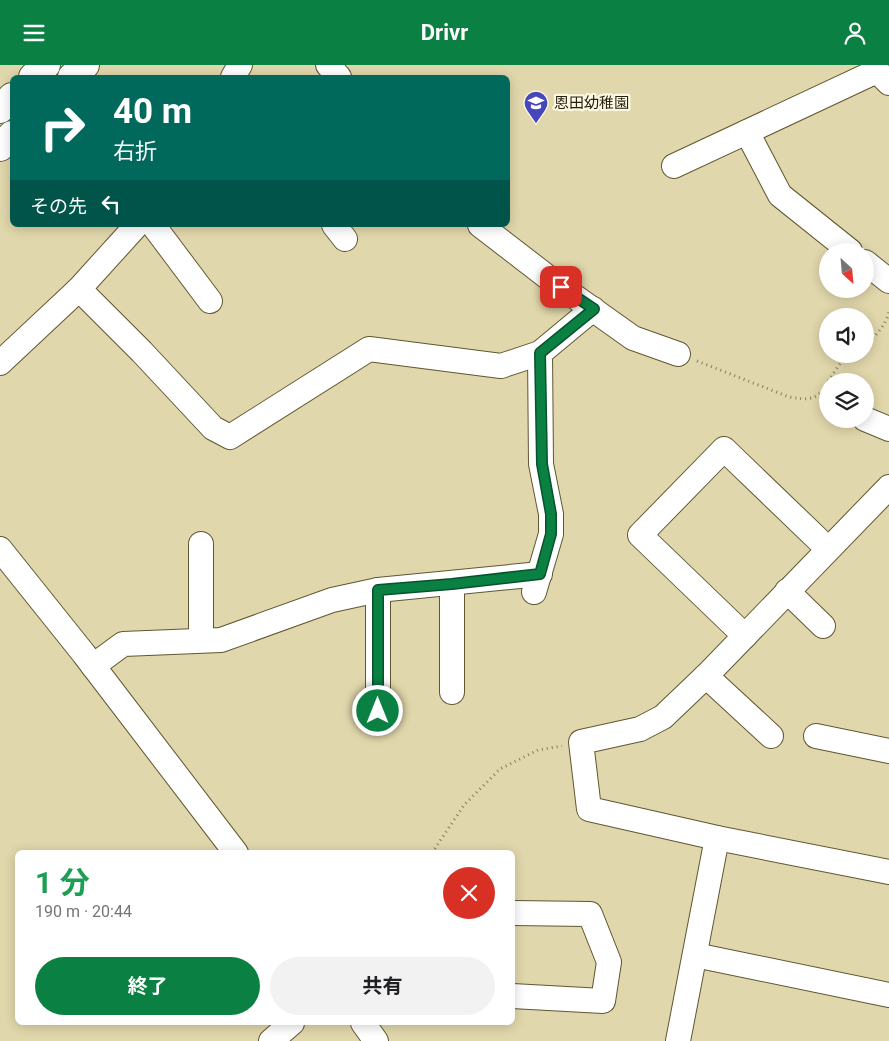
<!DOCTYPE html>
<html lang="ja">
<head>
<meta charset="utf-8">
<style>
  body { margin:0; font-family:Roboto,"Noto Sans JP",sans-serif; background:#f2f2f2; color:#202124; height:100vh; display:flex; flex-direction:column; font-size:19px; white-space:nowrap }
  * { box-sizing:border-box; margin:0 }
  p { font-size:16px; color:#757577 }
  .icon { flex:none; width:28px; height:28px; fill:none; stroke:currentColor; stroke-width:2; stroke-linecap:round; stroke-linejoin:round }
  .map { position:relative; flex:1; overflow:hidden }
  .side { position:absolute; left:15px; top:785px; width:500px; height:175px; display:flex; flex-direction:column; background:#fff; border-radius:8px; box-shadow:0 2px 12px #0003 }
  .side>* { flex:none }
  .banner { position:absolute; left:10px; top:10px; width:500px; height:152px; border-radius:8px; box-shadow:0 2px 12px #0003; background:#00695c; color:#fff; overflow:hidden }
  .needle { width:32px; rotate:154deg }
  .fabs { position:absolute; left:819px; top:178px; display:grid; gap:10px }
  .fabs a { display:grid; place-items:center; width:55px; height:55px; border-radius:50%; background:#fff; box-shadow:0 2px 12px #0003; font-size:25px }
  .pin { position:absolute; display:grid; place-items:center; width:42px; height:42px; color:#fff; margin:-21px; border-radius:10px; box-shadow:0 2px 8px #0006 }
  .me { position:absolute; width:55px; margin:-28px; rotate:0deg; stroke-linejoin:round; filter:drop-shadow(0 0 4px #0008) }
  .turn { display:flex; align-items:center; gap:18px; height:105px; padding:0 20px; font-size:22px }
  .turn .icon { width:65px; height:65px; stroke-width:2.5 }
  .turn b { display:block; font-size:35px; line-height:42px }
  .then { display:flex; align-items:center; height:48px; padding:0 20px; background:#0003; gap:10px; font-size:19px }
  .round { display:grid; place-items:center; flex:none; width:52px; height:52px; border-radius:26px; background:#f2f2f2 }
  .headline { display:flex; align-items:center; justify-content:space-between; height:85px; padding:0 20px }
  h1 { font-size:30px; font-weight:700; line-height:38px; color:#1e9e55 }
  .primary-button { display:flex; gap:10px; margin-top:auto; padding:10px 20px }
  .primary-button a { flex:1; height:58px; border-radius:30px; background:#0b8043; color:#fff; font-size:20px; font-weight:700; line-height:58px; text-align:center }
  .primary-button a+a { background:#f2f2f2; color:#202124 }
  header { display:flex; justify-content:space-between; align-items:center; height:65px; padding:0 20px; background:#0b8043; color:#fff; font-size:22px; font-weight:700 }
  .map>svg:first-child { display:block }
</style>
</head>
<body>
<header><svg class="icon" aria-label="menu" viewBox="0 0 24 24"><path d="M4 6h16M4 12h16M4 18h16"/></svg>Drivr<svg class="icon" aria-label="person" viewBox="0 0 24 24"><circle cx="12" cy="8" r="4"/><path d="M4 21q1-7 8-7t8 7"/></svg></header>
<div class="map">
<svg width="889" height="976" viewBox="0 0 889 976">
  <rect width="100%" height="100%" fill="#e1d7ac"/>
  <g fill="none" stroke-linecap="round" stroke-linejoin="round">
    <defs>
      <g id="street">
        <polyline points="328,0 339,12"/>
        <polyline points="233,12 240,0"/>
        <polyline points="747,67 780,130 850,186"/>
        <polyline points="674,101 877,6 889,18"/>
        <polyline points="153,160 210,236"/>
        <polyline points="334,160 345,174"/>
        <polyline points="480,160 550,214 633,273 678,289"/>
        <polyline points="865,197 889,216"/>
        <polyline points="79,224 142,287 213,363 230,372 369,284 501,301 540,288 593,244"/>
        <polyline points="0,298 79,224 137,160"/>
        <polyline points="865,354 889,364"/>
        <polyline points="889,422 706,611 663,652 640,664 581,677 589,744 717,773 889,807"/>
        <polyline points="201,479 201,574"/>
        <polyline points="0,484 84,589 236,788"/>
        <polyline points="378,525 378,646"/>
        <polyline points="787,526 823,561"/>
        <polyline points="534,527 551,469 551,449 541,399 540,288"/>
        <polyline points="745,571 640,470 724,384 828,484"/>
        <polyline points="93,601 123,579 221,575 332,535 378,525 540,509"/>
        <polyline points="706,611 771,671"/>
        <polyline points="452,627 452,519"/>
        <polyline points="816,671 889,686"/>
        <polyline points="512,848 590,849 609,897 603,936 512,931"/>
        <polyline points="695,890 889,930"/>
        <polyline points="363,958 376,976"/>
        <polyline points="271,976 292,958"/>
        <polyline points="678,976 717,773"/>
      </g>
      <g id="highway">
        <polyline points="33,12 46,0"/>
        <polyline points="72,12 85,0"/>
        <polyline points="0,44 12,32"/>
        <polyline points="0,82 12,70"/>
      </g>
    </defs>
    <use href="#street" stroke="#605730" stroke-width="26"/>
    <use href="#highway" stroke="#605730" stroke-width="30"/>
    <g stroke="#847e5f" stroke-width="3" stroke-dasharray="1 4" stroke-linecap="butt">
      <path d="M 865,280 C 875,272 886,260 889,247"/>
      <path d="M 697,296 L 789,332 C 807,335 818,336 828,318"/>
      <polyline points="828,316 842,296 854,289"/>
      <polyline points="432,788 464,740 500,704 538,685 562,681"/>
    </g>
    <use href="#street" stroke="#fff" stroke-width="24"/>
    <use href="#highway" stroke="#fff" stroke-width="28"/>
  </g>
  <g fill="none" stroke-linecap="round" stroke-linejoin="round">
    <defs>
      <polyline id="route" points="378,646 378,525 452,519 540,509 551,469 551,449 542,399 540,288 594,244 561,222"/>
    </defs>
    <use href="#route" stroke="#07532c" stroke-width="12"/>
    <use href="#route" stroke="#0b8043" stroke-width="9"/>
  </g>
  <defs>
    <symbol id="school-pin" viewBox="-11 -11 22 30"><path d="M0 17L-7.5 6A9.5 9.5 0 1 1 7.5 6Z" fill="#4647bd" stroke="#fdf8e2"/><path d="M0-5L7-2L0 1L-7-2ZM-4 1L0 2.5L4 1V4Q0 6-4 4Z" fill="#fff"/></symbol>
  </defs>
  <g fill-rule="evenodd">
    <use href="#school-pin" x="522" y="24" width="28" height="38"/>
  </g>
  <g text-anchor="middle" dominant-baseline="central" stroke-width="4.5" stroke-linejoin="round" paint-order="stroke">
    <g font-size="15" fill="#252211" stroke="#fdf8e2" text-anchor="start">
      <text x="554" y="38">恩田幼稚園</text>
    </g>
  </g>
</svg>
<div class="fabs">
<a><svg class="needle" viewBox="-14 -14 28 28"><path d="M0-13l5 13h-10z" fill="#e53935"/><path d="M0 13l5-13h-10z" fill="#757577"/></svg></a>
<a><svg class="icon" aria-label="sound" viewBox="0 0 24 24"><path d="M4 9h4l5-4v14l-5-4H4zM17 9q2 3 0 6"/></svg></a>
<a><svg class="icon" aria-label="layers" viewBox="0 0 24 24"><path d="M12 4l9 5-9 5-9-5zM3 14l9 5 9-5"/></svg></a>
</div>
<div class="pin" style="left:561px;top:222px;background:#d93025"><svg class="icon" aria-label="arrive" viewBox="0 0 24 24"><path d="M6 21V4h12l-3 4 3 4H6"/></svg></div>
<svg class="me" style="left:378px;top:646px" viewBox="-20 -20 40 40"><circle r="17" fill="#0b8043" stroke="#fff" stroke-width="3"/><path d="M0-11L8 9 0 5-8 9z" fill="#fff"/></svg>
<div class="banner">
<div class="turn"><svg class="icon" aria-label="right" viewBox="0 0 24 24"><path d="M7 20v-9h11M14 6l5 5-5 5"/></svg><div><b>40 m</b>右折</div></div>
<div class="then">その先<svg class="icon" aria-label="left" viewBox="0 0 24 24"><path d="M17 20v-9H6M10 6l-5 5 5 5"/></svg></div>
</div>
<section class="side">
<div class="headline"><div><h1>1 分</h1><p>190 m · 20:44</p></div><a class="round" style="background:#d93025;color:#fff"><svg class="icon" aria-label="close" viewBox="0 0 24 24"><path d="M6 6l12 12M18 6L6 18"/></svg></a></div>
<div class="primary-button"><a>終了</a><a>共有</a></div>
</section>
</div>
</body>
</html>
